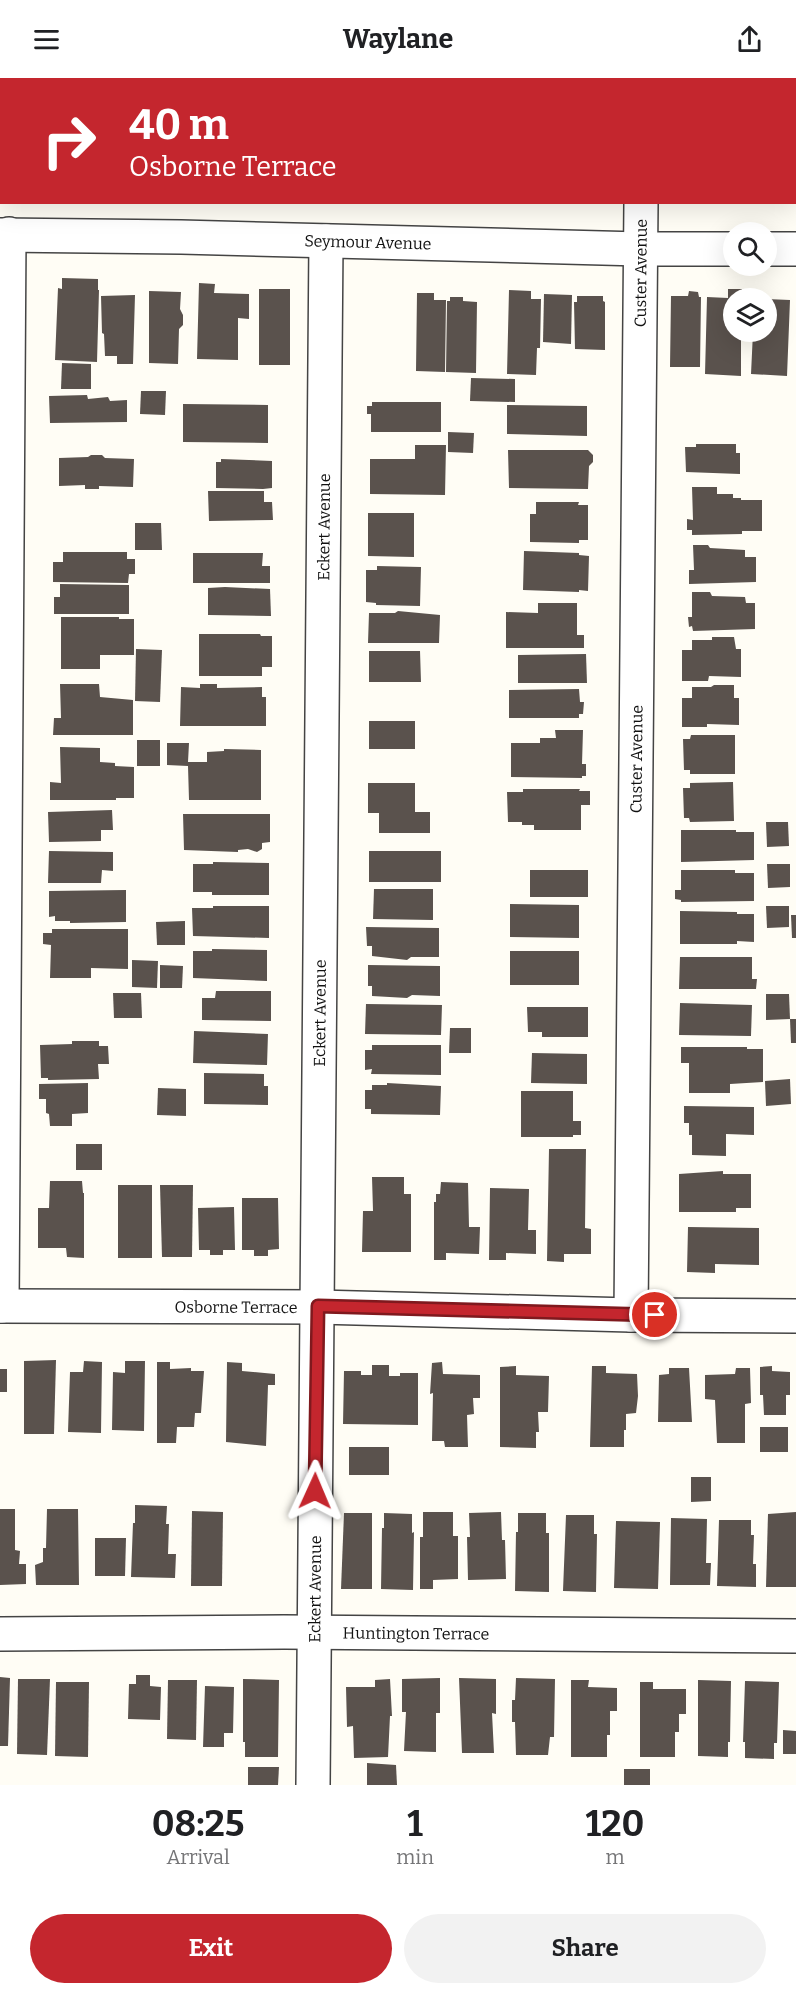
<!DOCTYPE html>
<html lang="en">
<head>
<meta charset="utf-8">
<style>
  body { margin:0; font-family:Bitter,serif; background:#f2f2f2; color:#202124; height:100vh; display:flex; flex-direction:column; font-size:22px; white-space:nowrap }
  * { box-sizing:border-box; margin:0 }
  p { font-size:20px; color:#757577 }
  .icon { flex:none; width:33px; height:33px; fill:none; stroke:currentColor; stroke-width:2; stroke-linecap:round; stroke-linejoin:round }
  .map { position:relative; height:1707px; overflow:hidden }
  .sheet { display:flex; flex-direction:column; background:#fff; flex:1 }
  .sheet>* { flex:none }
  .banner { position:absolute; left:0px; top:0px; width:796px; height:126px; box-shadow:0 6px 24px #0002; background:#c4262e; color:#fff; overflow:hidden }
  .buttons { position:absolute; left:723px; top:144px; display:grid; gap:12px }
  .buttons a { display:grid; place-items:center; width:54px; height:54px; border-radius:50%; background:#fff; box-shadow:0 6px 24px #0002; font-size:30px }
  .pin { position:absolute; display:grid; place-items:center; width:51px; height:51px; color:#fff; margin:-26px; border:3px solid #fff; border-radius:50%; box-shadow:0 2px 6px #0007 }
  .me { position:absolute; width:66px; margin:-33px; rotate:1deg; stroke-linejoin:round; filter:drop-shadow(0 0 4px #0008) }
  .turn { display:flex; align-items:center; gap:21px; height:126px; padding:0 30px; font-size:27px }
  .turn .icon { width:78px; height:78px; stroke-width:2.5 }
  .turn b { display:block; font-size:42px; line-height:51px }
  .eta { display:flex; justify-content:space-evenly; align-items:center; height:102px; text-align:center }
  .eta b { font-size:36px; font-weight:700; line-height:42px }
  .action { display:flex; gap:12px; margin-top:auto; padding:12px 30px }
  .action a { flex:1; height:69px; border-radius:36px; background:#c4262e; color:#fff; font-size:24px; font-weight:700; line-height:69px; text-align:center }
  .action a+a { background:#f2f2f2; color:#202124 }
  header { display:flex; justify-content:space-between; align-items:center; height:78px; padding:0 30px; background:#fff; font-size:27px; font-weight:700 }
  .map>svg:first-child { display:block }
</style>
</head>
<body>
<header><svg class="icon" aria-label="menu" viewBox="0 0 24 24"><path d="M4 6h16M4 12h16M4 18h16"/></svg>Waylane<svg class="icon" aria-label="share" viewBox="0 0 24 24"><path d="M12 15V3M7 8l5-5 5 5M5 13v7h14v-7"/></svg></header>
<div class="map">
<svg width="796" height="1707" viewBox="0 0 796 1707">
  <rect width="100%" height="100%" fill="#fffdf5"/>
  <g fill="#5a524d">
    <polygon points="62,200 98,201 98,212 99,212 97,284 55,282 58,210 62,211"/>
    <polygon points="199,205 215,206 214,215 249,216 249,241 238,240 238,282 197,281"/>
    <rect x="259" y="211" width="31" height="76"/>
    <polygon points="728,211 742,211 742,220 734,220 734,254 741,254 741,298 705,296 707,219 728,220"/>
    <polygon points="509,212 531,213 531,221 541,221 540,270 537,270 536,297 507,296"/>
    <polygon points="149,213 181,214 180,231 183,237 183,247 179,251 178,286 149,285"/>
    <polygon points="689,213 698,214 699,219 701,219 700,289 670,289 671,218 688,218"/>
    <polygon points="417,215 434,215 434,222 446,222 445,294 416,293"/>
    <polygon points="544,216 572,217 571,266 543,264"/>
    <polygon points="135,217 133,286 117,286 117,278 105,278 104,256 102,255 101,218"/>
    <polygon points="577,218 603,218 603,223 605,224 605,272 575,271 574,224 577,224"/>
    <polygon points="450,219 463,219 463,223 477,224 476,295 446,294 447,223 450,223"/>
    <polygon points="766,221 790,222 787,298 751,296 753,254 766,254"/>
    <polygon points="62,285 91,286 91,311 61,311"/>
    <polygon points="471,300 515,301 515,324 470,323"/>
    <polygon points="141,313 166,313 165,337 140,336"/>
    <polygon points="87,317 88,321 108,319 110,323 127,322 127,344 50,345 49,318"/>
    <polygon points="372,324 441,324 441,354 371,354 371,336 367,336 367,328 372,328"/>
    <polygon points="183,326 268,327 268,365 183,364"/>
    <polygon points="507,327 587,328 587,358 507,356"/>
    <polygon points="448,354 474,355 473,375 448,374"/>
    <polygon points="696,366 736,366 736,375 740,375 740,396 686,394 685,369 696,369"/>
    <polygon points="415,367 446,367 445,417 370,416 370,381 415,381"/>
    <polygon points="508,372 588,372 593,377 593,384 589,388 588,411 509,410"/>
    <polygon points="91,377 102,377 105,380 134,381 133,409 99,408 99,411 85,411 85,407 59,408 59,380 88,379"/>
    <polygon points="221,381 272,383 272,410 263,411 216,410 216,384 221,384"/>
    <polygon points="692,409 717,409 717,416 733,416 733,420 741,420 741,422 762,422 762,453 742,453 742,456 692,457 692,452 687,452 687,441 693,442"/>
    <polygon points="208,413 264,413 264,424 272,424 273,442 209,443"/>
    <polygon points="536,424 579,424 578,427 588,427 588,462 579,462 579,465 530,464 530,436 536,436"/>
    <polygon points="368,435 414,435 414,479 368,478"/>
    <polygon points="135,445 161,445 162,472 135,472"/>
    <polygon points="693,467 708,467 710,470 745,472 745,479 756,479 756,504 689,506 689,492 694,492"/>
    <polygon points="524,473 579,475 579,477 589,478 588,513 579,512 579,514 523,512"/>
    <polygon points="63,474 127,474 127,481 135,481 135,496 129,496 128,505 53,504 53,484 63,484"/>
    <polygon points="193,475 263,475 262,488 270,488 270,505 193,505"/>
    <polygon points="377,488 421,489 420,528 376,527 376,525 366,524 366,492 377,492"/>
    <polygon points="60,506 129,507 129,536 54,536 54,519 60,519"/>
    <polygon points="225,509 270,511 271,538 208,537 208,510"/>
    <polygon points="692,514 710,514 712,518 745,519 746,525 755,525 755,551 693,553 692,548 689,549 688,539 692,539"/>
    <polygon points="538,525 577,525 577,557 584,557 584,570 506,570 506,534 538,535"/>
    <polygon points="398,533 440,537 439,565 368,565 369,535 395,535"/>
    <polygon points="61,539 119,539 119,541 134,541 134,577 100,577 100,591 61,591"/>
    <polygon points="199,556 260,556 261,558 272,558 272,589 262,589 262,598 199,598"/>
    <polygon points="712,559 734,559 736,571 741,571 741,599 709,598 708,603 682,603 682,572 692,572 692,562 712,562"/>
    <polygon points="136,571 162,572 160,624 135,623"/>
    <polygon points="369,573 420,573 421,604 369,604"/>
    <polygon points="586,576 587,605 518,605 518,577"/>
    <polygon points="60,606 99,606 100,619 133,622 133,657 53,657 54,640 61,640"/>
    <polygon points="200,606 217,606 217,610 262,609 262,619 266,619 266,648 180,648 181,609 200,610"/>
    <polygon points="714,607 734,607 734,620 739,620 739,647 707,646 707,649 682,649 682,620 692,620 692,609 711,609"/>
    <polygon points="579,611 580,624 584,624 583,636 579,636 579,640 509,640 509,612"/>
    <rect x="369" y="643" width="46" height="28"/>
    <polygon points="555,652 583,652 582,686 586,686 586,698 582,698 582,700 511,699 511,665 540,665 540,660 556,660"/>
    <polygon points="691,657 735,657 735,696 690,696 690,692 684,692 683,661 690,661"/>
    <rect x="137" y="662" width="23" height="26"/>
    <polygon points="167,665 189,665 188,684 207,684 207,674 224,673 224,671 261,672 261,722 189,722 188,688 167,687"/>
    <polygon points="60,669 100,670 100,684 115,685 115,688 134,689 134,720 116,720 116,722 50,722 50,704 61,705"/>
    <polygon points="733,704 734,743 690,744 689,740 684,740 683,710 690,710 690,705"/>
    <polygon points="368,705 415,705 415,734 430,734 430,755 379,755 379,735 368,735"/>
    <polygon points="523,711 580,711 579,713 590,713 590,727 581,727 581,752 534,752 534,747 522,747 522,744 508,744 507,714 523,714"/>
    <polygon points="112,732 113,752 101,752 101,763 49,764 48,734"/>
    <polygon points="183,736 270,736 270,764 262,765 262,771 257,774 248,771 238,772 238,774 184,772"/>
    <polygon points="766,744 788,744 789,768 767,769"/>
    <polygon points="681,752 736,752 736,754 754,754 754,782 681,784"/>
    <polygon points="49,773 113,774 113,793 102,792 101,805 48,805"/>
    <rect x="369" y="773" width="72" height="31"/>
    <polygon points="213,784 269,785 269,817 212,817 212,814 193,814 193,786 213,786"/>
    <polygon points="767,786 790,786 790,809 768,810"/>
    <rect x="530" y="792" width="58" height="27"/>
    <polygon points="681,792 735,792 735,795 754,795 754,823 681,824 681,822 675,821 675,812 681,812"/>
    <polygon points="374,811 433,811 433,842 373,841"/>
    <polygon points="126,812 126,844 70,845 70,843 55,843 55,838 49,839 49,813"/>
    <polygon points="510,826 579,827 579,860 510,859"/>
    <polygon points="213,828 269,828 269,860 193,858 192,830 213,830"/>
    <polygon points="766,828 789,828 789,849 767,850"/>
    <polygon points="680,833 737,834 737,836 754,836 754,864 737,863 737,866 680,866"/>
    <polygon points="791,837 796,837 796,860 792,860"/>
    <polygon points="185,843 185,867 157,867 156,844"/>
    <polygon points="366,849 439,850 439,879 411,879 407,882 372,878 372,868 367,868"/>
    <polygon points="52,851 128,851 128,891 91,890 91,900 50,900 51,867 43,866 43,855 52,855"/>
    <polygon points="212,871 267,872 267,903 193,900 193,873 212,873"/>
    <rect x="510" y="873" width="69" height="34"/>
    <polygon points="680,879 752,879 752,901 757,901 756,911 679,911"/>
    <polygon points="132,882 158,883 157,910 132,909"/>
    <polygon points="160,887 183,888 182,910 160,910"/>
    <polygon points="368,887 440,888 440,918 412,917 407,920 372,918 372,908 368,908"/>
    <polygon points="216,913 271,913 271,943 202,942 202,920 215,920"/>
    <polygon points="113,915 141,915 142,940 114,940"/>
    <polygon points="766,916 789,916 790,941 766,942"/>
    <polygon points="680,925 752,927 751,958 679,957"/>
    <polygon points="366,926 442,927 441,957 365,956"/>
    <polygon points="527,929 588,929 588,959 542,959 542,954 528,954"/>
    <polygon points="790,941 796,941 796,965 791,965"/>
    <polygon points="450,950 471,950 471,975 449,975"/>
    <polygon points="194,953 268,956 267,987 193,985"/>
    <polygon points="72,963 99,963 99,968 108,968 109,986 98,986 99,1001 48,1002 48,1000 41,1000 40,967 72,966"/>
    <polygon points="372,967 441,967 441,997 371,996 372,991 365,992 365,972 372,972"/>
    <polygon points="681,969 747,969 747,971 763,971 763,1004 730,1006 730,1015 689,1015 689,985 681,985"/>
    <polygon points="532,975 587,976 587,1006 531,1005"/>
    <polygon points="204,995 264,996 264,1008 268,1008 268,1027 204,1026"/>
    <polygon points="790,1001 791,1026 766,1028 765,1003"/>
    <polygon points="88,1005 88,1035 72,1036 72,1048 50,1048 49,1036 46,1035 46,1021 39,1021 39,1006"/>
    <polygon points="387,1005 441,1008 440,1037 371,1036 371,1031 365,1031 365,1012 372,1012 372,1007 387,1007"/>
    <polygon points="158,1010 186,1011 186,1038 157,1037"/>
    <polygon points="521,1013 573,1013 573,1043 581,1043 581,1057 573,1057 573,1059 521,1059"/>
    <polygon points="684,1028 754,1029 754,1057 726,1056 726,1078 692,1077 692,1057 689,1057 689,1045 684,1045"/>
    <rect x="76" y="1066" width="26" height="26"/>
    <polygon points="549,1071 586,1071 585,1150 591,1151 591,1176 564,1176 564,1184 547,1183"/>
    <polygon points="723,1093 723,1096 751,1096 751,1130 736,1130 736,1134 679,1134 679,1096"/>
    <polygon points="372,1099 404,1099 404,1116 411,1116 411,1174 362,1174 363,1133 373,1133"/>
    <polygon points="50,1103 82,1103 83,1115 84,1115 84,1180 67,1179 66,1170 38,1170 38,1130 49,1130"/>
    <polygon points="441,1104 468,1105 469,1149 480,1149 479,1176 446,1175 446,1182 434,1182 434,1124 436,1124 436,1116 440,1116"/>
    <rect x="118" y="1107" width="34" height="73"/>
    <polygon points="160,1107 193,1107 192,1179 162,1179"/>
    <polygon points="490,1110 529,1111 528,1152 536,1152 536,1176 506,1175 506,1182 489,1182"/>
    <polygon points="242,1120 278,1120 279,1171 268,1172 268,1178 254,1178 254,1172 242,1172"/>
    <polygon points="234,1129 235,1172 223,1172 223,1177 210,1177 210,1172 199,1172 198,1130"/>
    <polygon points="688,1149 759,1150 759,1187 715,1186 715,1195 687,1194"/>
    <polygon points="56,1282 54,1356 24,1356 24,1283"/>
    <polygon points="84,1283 102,1284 101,1355 68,1354 70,1294 83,1294"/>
    <polygon points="125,1283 145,1283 144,1353 112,1352 113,1294 125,1295"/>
    <polygon points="157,1284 170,1284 170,1291 191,1290 191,1293 204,1293 201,1335 195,1335 194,1349 177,1349 176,1365 157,1365"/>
    <polygon points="227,1284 242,1285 242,1293 275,1296 275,1307 268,1307 266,1368 226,1364"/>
    <polygon points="442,1284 443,1296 480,1297 480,1320 473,1320 474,1336 467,1337 468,1369 445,1369 444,1363 432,1363 433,1315 430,1316 432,1285"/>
    <polygon points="372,1287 389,1287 389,1298 400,1298 400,1295 418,1295 418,1347 343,1346 344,1293 361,1293 361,1297 372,1297"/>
    <polygon points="516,1288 516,1297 549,1298 548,1334 538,1334 539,1354 536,1354 536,1370 500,1369 500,1289"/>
    <polygon points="592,1288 606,1288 606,1295 637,1296 638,1318 636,1335 626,1336 626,1352 624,1352 624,1369 590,1369"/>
    <polygon points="772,1288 772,1293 790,1294 790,1317 786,1317 786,1337 764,1337 763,1317 760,1317 760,1289"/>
    <polygon points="669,1290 689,1290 692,1344 658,1344 659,1297 669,1296"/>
    <polygon points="736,1290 750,1290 751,1325 745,1326 745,1365 717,1365 715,1322 705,1321 705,1297 735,1296"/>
    <rect x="0" y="1291" width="7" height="23"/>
    <rect x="760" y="1349" width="28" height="25"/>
    <rect x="349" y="1369" width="40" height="28"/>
    <polygon points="691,1399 711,1399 711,1423 691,1424"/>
    <polygon points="135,1427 167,1428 166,1446 169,1446 168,1476 176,1476 175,1500 131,1499 133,1445 135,1445"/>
    <polygon points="0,1431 15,1431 15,1472 20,1473 19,1486 26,1486 26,1506 0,1507"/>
    <polygon points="47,1431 78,1431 79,1507 36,1507 35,1487 43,1484 43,1470 46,1470"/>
    <polygon points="192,1433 223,1434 222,1508 191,1508"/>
    <polygon points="423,1434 453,1434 453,1458 458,1458 458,1501 433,1502 433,1511 420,1511 420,1459 423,1459"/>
    <polygon points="501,1434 502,1462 505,1462 506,1501 468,1502 467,1459 470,1459 469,1435"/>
    <polygon points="796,1434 796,1509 766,1509 768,1436"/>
    <polygon points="344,1435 372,1435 372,1511 341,1511"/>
    <polygon points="384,1435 412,1436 412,1455 414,1454 413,1512 381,1511 382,1450 384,1450"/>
    <polygon points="518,1435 546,1435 546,1455 549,1455 549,1514 515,1513 516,1454 518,1454"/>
    <polygon points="566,1437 594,1437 594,1456 597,1456 596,1514 563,1513"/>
    <polygon points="671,1440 707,1441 706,1485 711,1485 710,1507 670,1507"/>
    <polygon points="719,1442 751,1442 751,1457 754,1457 753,1486 756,1486 756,1509 717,1508"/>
    <polygon points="616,1443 660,1444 658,1511 614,1510"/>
    <polygon points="95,1460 126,1460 125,1498 95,1498"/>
    <polygon points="136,1597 150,1597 150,1608 161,1609 160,1642 128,1641 129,1606 136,1606"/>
    <polygon points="0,1599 10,1600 8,1668 0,1668"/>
    <polygon points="440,1600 440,1635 436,1635 436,1674 404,1673 406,1634 402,1634 402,1601"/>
    <polygon points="459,1600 496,1601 496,1636 492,1635 494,1675 462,1675"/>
    <polygon points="516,1600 555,1601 554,1659 550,1659 548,1677 516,1677 515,1644 512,1644 512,1622 515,1622"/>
    <polygon points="18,1601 50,1601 47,1677 17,1676"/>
    <polygon points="243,1601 279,1602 278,1679 245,1679 245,1664 243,1664"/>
    <polygon points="390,1601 392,1638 390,1638 388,1679 354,1680 353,1648 347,1649 346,1609 375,1609 375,1602"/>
    <polygon points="168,1602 197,1602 196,1662 167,1661"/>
    <polygon points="571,1602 589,1602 588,1609 617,1610 617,1633 610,1633 610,1657 607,1657 607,1679 571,1679"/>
    <polygon points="698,1602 731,1603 730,1664 728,1664 728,1679 698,1678"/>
    <polygon points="745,1603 779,1604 777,1665 774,1665 774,1681 745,1680 745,1664 743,1664"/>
    <polygon points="56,1604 89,1604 88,1679 55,1678"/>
    <polygon points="640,1604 653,1604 653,1611 686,1611 686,1636 679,1636 679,1654 675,1654 675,1679 640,1679"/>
    <polygon points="205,1608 234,1609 233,1655 224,1655 224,1669 203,1669"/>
    <polygon points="783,1652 796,1653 796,1676 783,1676"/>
    <polygon points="367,1685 396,1687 397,1707 367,1707"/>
    <polygon points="248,1689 279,1689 278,1707 248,1707"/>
    <rect x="624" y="1691" width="26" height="16"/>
  </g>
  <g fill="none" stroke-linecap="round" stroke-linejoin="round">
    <defs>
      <g id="minor">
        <polyline points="642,2 642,0"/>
        <path id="s1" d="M 0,157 L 181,159 L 640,171 L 734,171"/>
        <polyline points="766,171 796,171"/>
        <polyline points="2,1228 9,156"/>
        <path id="s2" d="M 631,1237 L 641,124"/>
        <path id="s3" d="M 0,1556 L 284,1554 L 796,1558"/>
        <path id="s4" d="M 313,1707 L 326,163"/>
      </g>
      <g id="tertiary">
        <path id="s5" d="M 0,1228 L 318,1229 L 631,1237 L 796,1238"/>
      </g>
    </defs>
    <use href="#minor" stroke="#444" stroke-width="36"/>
    <use href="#tertiary" stroke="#444" stroke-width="36"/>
    <use href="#minor" stroke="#fff" stroke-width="33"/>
    <use href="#tertiary" stroke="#fff" stroke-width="33"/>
  </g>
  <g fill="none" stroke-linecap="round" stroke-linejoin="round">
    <defs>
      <polyline id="route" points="315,1413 318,1228 655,1237"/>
    </defs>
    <use href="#route" stroke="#7f191e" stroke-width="15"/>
    <use href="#route" stroke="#c4262e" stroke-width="10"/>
  </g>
  <g text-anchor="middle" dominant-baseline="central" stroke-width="6" stroke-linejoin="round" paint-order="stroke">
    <g font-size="16" fill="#111" stroke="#fff">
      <text stroke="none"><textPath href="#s1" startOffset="368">Seymour Avenue</textPath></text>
      <text stroke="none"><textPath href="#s2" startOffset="1042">Custer Avenue</textPath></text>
      <text stroke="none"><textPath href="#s4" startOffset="1258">Eckert Avenue</textPath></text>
      <text stroke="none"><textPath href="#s2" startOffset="556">Custer Avenue</textPath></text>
      <text stroke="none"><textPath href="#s4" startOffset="772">Eckert Avenue</textPath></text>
      <text stroke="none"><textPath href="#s5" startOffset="236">Osborne Terrace</textPath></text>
      <text stroke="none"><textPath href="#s4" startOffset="196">Eckert Avenue</textPath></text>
      <text stroke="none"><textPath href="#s3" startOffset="416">Huntington Terrace</textPath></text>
    </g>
  </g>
</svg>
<div class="buttons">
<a><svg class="icon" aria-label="search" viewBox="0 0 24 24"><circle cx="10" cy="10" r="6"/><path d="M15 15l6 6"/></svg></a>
<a><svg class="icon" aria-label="layers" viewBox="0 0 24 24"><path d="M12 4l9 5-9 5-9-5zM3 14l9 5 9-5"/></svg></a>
</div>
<div class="pin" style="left:655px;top:1237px;background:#d93025"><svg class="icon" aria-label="arrive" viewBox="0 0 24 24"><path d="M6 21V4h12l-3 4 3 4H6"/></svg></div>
<svg class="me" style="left:315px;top:1413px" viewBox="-20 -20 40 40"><path d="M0-17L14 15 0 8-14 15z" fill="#c4262e" stroke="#fff" stroke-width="4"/></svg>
<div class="banner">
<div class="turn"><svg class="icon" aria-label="right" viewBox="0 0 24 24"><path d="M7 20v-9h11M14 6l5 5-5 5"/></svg><div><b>40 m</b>Osborne Terrace</div></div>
</div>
</div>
<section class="sheet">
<div class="eta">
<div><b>08:25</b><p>Arrival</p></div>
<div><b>1</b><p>min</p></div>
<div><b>120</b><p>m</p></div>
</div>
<div class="action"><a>Exit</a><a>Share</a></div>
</section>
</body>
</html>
